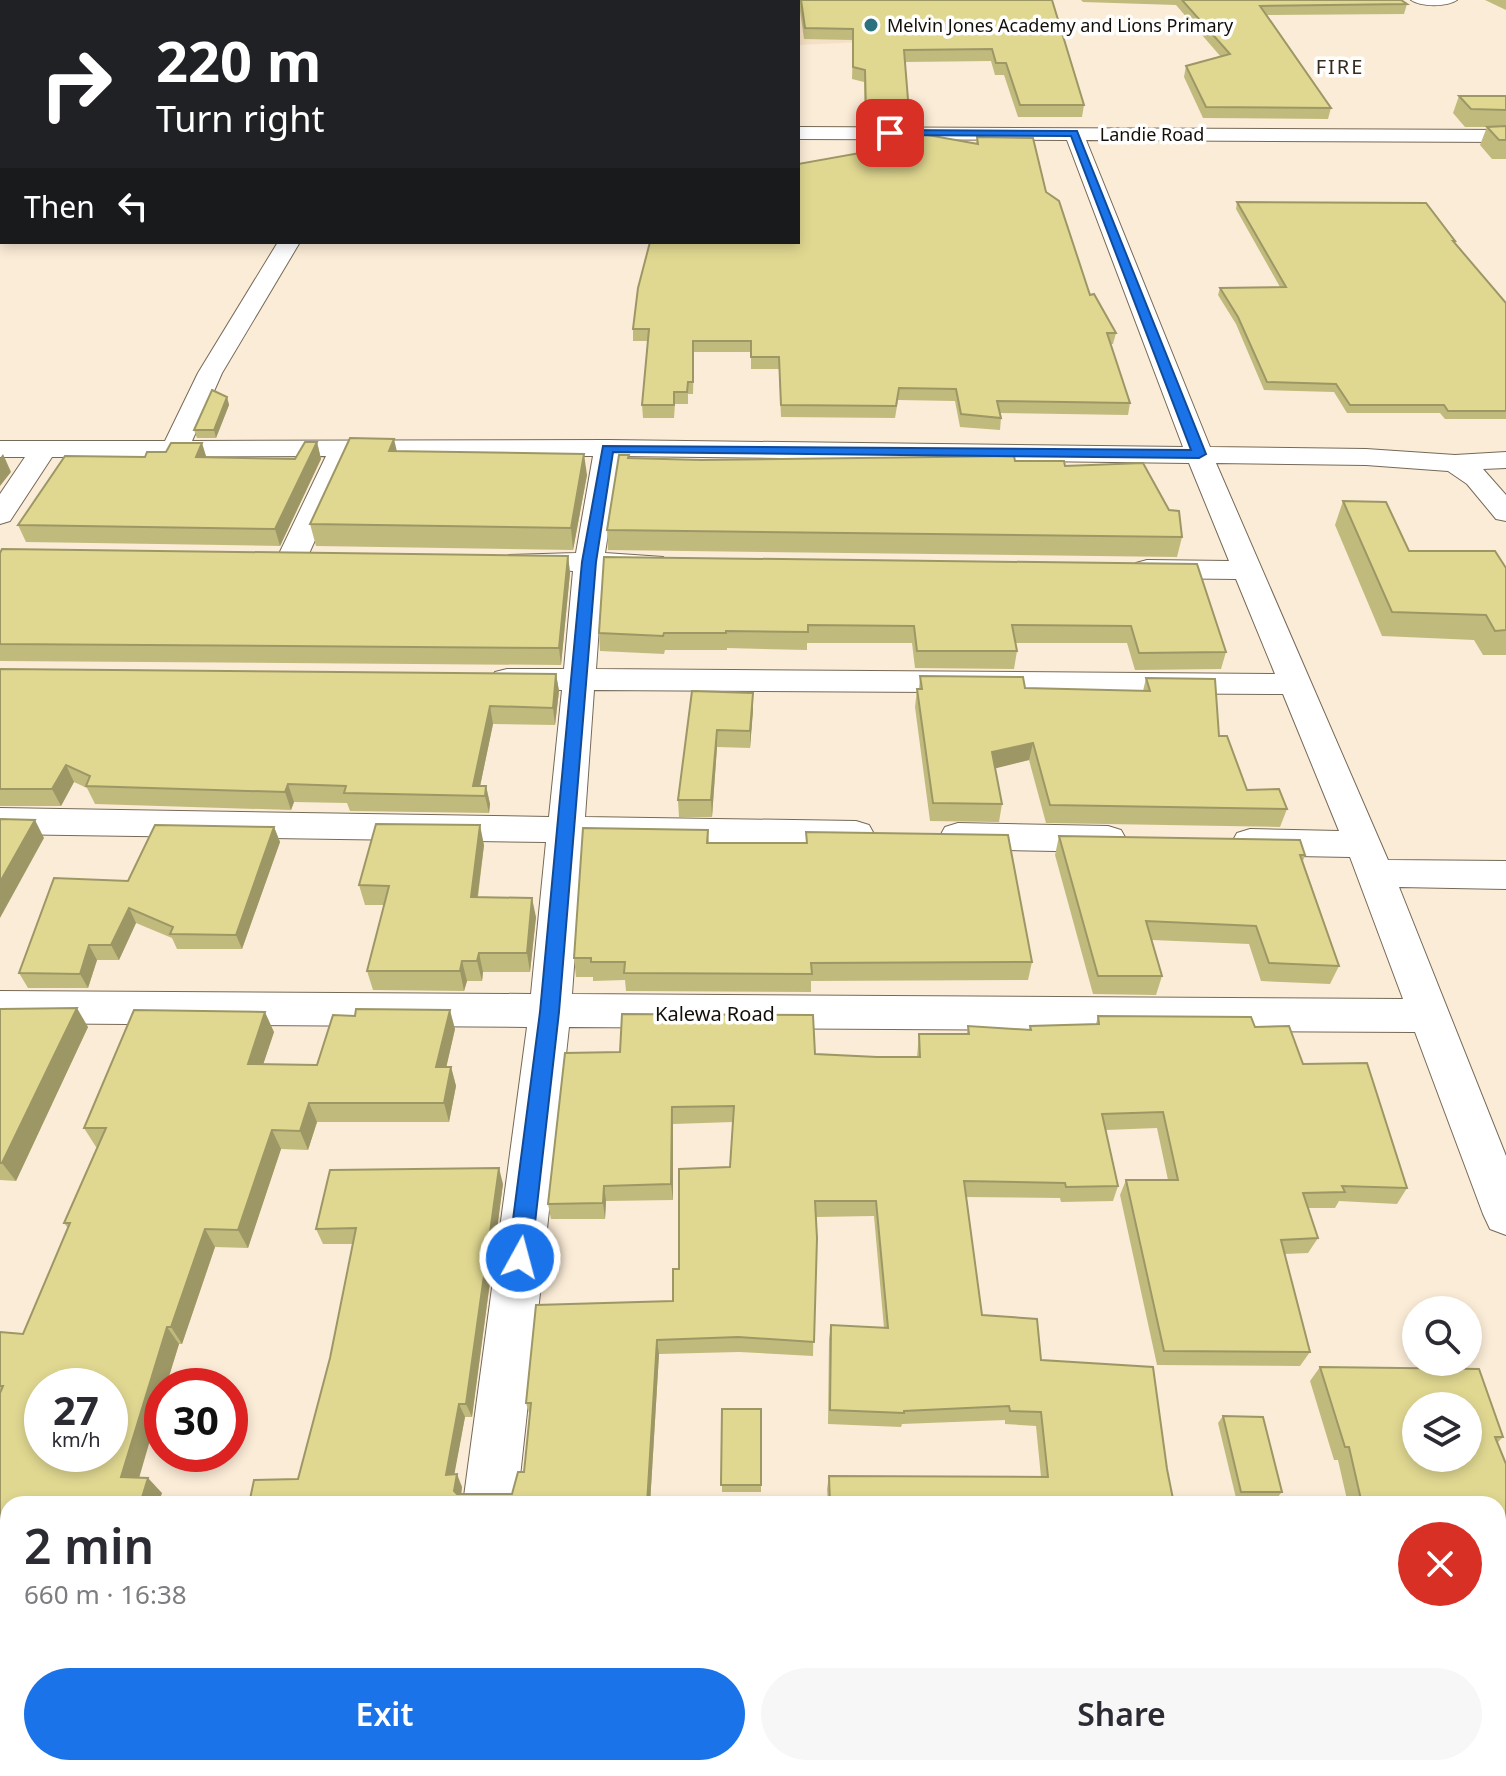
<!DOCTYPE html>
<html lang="en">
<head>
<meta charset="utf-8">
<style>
  body { margin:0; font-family:"Noto Sans",sans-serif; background:#f7f7f7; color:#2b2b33; height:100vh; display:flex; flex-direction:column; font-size:30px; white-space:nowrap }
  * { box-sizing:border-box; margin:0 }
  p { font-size:26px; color:#7c7c81 }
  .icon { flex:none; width:44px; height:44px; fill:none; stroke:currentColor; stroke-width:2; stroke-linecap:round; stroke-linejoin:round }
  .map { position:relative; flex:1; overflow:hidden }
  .sheet { position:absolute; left:0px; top:1496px; width:1506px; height:280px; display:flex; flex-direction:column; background:#fff; border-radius:24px 24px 0 0; box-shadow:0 4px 12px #0003 }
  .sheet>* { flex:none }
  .top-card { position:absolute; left:0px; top:0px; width:800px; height:244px; box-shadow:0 4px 12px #0003; background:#202124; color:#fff; overflow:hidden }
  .buttons { position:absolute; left:1402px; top:1296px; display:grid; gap:16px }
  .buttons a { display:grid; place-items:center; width:80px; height:80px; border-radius:50%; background:#fff; box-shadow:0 4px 12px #0003; font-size:40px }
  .speed { position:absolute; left:24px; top:1368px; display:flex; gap:16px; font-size:40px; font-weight:700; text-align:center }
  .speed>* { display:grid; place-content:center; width:104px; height:104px; border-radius:50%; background:#fff; box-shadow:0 4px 12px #0003; line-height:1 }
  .speed small { font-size:20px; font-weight:400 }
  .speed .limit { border:12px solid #d22; background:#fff; color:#111 }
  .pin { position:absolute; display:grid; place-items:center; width:68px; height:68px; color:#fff; margin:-34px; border-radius:16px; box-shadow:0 4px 12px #0006 }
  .me { position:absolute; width:88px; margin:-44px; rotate:7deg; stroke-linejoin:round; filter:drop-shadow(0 0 6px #0008) }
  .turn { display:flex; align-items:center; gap:28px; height:168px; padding:0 24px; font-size:36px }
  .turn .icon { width:104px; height:104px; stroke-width:2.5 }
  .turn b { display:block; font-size:56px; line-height:68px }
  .then { display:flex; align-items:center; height:76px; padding:0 24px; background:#0003; gap:16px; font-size:30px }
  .round { display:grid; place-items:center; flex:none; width:84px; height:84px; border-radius:42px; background:#f7f7f7 }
  .head { display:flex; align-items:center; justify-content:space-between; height:136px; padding:0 24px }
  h1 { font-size:48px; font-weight:600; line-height:60px }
  .button { display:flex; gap:16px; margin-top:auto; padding:16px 24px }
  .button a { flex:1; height:92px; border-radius:48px; background:#1a73e8; color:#fff; font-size:32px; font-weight:600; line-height:92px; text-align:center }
  .button a+a { background:#f7f7f7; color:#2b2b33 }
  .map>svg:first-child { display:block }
</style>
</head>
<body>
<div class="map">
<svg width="1506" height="1776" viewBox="0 0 1506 1776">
  <rect width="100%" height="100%" fill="#fbecd7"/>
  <polygon fill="#f5e0c5" points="298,0 934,0 950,38 798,45 798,2"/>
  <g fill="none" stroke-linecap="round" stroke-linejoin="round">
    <defs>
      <g id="minor">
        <path d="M 1411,0 L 1457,0 C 1447,7 1421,7 1411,0 Z"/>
        <rect x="0" y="116" width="2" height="11"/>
        <path d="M 798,127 L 1506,130 L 1506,142 L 1086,140 L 1210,447 L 1366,449 L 1455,455 L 1506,452 L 1506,468 L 1483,469 L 1506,495 L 1506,521 L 1496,519 L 1467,484 L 1448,471 L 1366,465 L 1216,463 L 1388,860 L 1506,861 L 1506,889 L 1399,887 L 1506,1156 L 1506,1235 L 1490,1229 L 1483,1214 L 1415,1032 L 569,1027 L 517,1504 L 463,1504 L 527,1027 L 0,1023 L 0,991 L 531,994 L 546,842 L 0,834 L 0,808 L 549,817 L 562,690 L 507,689 L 495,686 L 491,679 L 495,672 L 507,669 L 564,669 L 573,571 L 509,567 L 504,561 L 509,555 L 576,553 L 593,456 L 353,456 L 307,558 L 302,564 L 292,567 L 282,564 L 277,558 L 326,456 L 52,457 L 10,521 L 0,524 L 0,494 L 25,457 L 0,457 L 0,441 L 165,441 L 198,373 L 278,242 L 300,242 L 222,373 L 192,441 L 608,440 L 1183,447 L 1067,140 L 798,139 ZM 620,456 L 1189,463 L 1229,561 L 1147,560 L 1136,563 L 1132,569 L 1136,575 L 1147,578 L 1236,579 L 1275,674 L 596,669 L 603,571 L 663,569 L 668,563 L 663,557 L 605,553 ZM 594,690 L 1283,694 L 1339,831 L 1250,829 L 1237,833 L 1232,842 L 1237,851 L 1250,855 L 1350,857 L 1403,999 L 572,994 L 583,843 L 856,847 L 869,843 L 874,834 L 869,825 L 856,821 L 585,817 Z"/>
        <polygon points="958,823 1108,826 1121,830 1126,839 1121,848 1108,852 958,849 945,845 940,836 945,827"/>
      </g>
    </defs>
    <use href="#minor" stroke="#766957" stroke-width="2"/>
    <use href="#minor" fill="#fff" fill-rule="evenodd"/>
  </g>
  <g fill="#c1ba7d">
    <polygon points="728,0 1052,0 1084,105 1082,117 1018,117 1004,75 995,75 991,61 905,62 909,112 908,124 865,124 864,82 852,79 853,40 804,39 799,4 798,2 731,2"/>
    <polygon points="1081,0 1401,0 1407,4 1404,14 1267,15 1331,108 1328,119 1203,118 1184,77 1186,66 1221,57 1176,5 1083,2"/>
    <polygon points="1485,0 1506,0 1506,10"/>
    <polygon points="2,40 2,91 0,91 0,42"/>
    <polygon points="1459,96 1506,96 1506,159 1492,159 1480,145 1487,127 1465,127 1453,113"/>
    <polygon points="867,132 976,144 977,137 1046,192 1090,295 1116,333 1113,344 1111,344 1130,403 1128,415 1000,413 1001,418 1000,430 960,427 955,401 898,400 895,418 781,417 779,369 751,369 751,352 694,352 693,394 688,394 688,404 675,404 674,418 643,418 642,405 648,341 633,341 633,329 876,150 867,142"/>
    <polygon points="1237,202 1455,241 1454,243 1506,303 1506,419 1445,419 1440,413 1347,413 1334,392 1264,390 1236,324 1218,295 1220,288 1280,287 1236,209"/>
    <polygon points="227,397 229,405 216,438 197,438 194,430"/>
    <polygon points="317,442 321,459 280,546 26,542 18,525 207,457 295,459"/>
    <polygon points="397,451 587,475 573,550 316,546 310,524"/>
    <polygon points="629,458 701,460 1015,461 1065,466 1182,537 1177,557 608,550 607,530"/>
    <polygon points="1343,501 1409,551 1506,568 1506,655 1483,655 1474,640 1382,636 1335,525"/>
    <polygon points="0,553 568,556 570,573 561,665 0,661"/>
    <polygon points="1197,564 1226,652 1221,669 1135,670 1127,643 1015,643 1017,651 1014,669 915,668 912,643 807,643 807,650 727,648 727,650 665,650 664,654 600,651 599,633"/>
    <polygon points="0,669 556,674 559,691 555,725 493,724 480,786 486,786 490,804 489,813 350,811 347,803 294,802 291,810 95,804 87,788 74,782 61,806 0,806"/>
    <polygon points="920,676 1025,688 1143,691 1146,678 1219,736 1247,790 1287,809 1280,827 1046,823 1029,760 995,768 1002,804 999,822 930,821 915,707 917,689 919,689"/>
    <polygon points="692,691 753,710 750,748 717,747 712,817 679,817 678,800"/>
    <polygon points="274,827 280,842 242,949 177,949 172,938 136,923 119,960 97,960 88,988 28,988 19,973 128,881"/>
    <polygon points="708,830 709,843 806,843 806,832 1032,962 1028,980 811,981 811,992 626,991 625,980 593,981 593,977 576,977 574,958"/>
    <polygon points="1059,836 1305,855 1303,861 1339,966 1330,984 1261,981 1249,944 1152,940 1162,976 1156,995 1093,994 1055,855"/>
    <polygon points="484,845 478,897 536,917 530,972 483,972 482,981 467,981 464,991 373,990 367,971 384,905 365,905 359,885"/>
    <polygon points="0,1009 88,1027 16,1181 0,1180"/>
    <polygon points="1098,1016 1255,1027 1303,1064 1407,1188 1397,1204 1339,1201 1335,1208 1308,1208 1318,1238 1308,1253 1285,1254 1310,1352 1300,1366 1157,1365 1120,1195 1126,1180 1168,1180 1157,1128 1106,1130 1118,1186 1113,1201 1061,1202 1060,1198 966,1197 982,1315 1041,1360 1167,1469 1174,1504 828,1504 827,1489 829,1476 1041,1477 1036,1426 1005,1424 1005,1420 902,1424 901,1427 828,1424 829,1339 831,1325 884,1328 874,1216 816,1217 813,1356 739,1352 659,1354 650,1504 249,1504 298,1479 330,1358 353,1244 323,1244 316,1229 503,1184 472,1417 465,1417 454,1474 462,1487 461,1494 512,1494 524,1472 530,1416 526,1403 673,1301 679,1269 730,1167 733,1122 673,1124 673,1200 606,1201 605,1219 551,1219 548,1204 565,1053 815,1054 877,1057 917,1057 919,1034 967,1034 968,1026 1029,1030 1030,1026 1096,1024"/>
    <polygon points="455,1029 446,1067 451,1067 456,1086 449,1122 317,1122 308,1150 281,1149 248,1248 215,1247 182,1344 179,1344 166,1386 162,1386 139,1477 162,1493 158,1504 8,1504 8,1566 0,1566 0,1332 23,1334 68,1228 64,1223 98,1147 96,1147 84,1128 274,1032 263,1064 317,1065"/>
    <polygon points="1320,1367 1503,1437 1497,1443 1506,1464 1506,1569 1498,1570 1498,1504 1348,1504 1338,1460 1334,1460 1310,1381"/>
    <rect x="722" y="1409" width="39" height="83"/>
    <polygon points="1223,1416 1282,1492 1277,1498 1236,1498 1218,1423"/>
  </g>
  <g fill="#9d9766">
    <polygon points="170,0 187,0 185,2 169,2"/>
    <polygon points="744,0 800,0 799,4 798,4 798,2 744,2"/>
    <polygon points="227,397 229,405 216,438 214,430"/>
    <polygon points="394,439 399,460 389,451"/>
    <polygon points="317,442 321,459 280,546 275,529"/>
    <polygon points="202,443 207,459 196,457"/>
    <polygon points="3,454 11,472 0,486 0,458"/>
    <polygon points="584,454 587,475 573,550 571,528"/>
    <polygon points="568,556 570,573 561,665 559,648"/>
    <polygon points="556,674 559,691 555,725 553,708"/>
    <polygon points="753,693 753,710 750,748 750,731"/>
    <polygon points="490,706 493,724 478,796 473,786"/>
    <polygon points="717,730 717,747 712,817 711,800"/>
    <polygon points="1033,743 1029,760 989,770 992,752"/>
    <polygon points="66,765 74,782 61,806 52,789"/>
    <polygon points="288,784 294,802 291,810 285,792"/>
    <polygon points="486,786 490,804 489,813 485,796"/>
    <polygon points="35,820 44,838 0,918 0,882"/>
    <polygon points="480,825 484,845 475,916 471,897"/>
    <polygon points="274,827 280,842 242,949 236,935"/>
    <polygon points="532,898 536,917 530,972 527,953"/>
    <polygon points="129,908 136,923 119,960 111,945"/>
    <polygon points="89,945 97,960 88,988 80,974"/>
    <polygon points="479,953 483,972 482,981 477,961"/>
    <polygon points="462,961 467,981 464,991 460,971"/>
    <polygon points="77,1008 88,1027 16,1181 2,1163"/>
    <polygon points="450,1010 455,1029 442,1086 436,1067"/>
    <polygon points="265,1012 274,1032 257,1083 248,1064"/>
    <polygon points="451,1067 456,1086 449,1122 444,1103"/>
    <polygon points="309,1103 317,1122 308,1150 300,1131"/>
    <polygon points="672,1107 673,1124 673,1200 671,1184"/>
    <polygon points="272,1130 281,1149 248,1248 238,1230"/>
    <polygon points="499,1168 503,1184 472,1417 466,1404"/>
    <polygon points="604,1186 606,1201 605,1219 603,1203"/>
    <polygon points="205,1229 215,1247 182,1344 171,1327"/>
    <polygon points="167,1327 179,1344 166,1386 162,1386 162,1399 135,1492 121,1477"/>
    <polygon points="657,1340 659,1354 650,1504 647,1504"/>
    <polygon points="459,1404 465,1417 452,1487 446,1475"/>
    <polygon points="457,1474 462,1487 460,1504 454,1491"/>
    <polygon points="148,1478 162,1493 158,1504 140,1504"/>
    <polygon points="18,1768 44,1768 42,1776 15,1776"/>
  </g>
  <g fill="#e0d891" stroke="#9d9766" stroke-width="2" fill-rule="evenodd">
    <polygon points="48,0 170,0 169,2 46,2"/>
    <polygon points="801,0 1052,0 1084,105 1020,105 1006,63 996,63 992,49 904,50 909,112 866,112 865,70 853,67 853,29 805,28"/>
    <polygon points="1182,0 1401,0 1407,4 1260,6 1331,108 1206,107 1186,66 1230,54"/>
    <polygon points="2,40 2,75 0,75 0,42"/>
    <polygon points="1459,96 1506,96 1506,110 1471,109"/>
    <polygon points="1506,126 1506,140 1499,140 1487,127"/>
    <polygon points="867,132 911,132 978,144 977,137 1033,138 1046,192 1059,201 1090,295 1094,294 1116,333 1107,333 1130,403 997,401 1001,418 961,414 956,389 899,388 896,406 781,405 779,357 751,357 751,341 693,341 693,382 688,382 687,392 674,392 674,405 642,405 649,329 633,329 638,288 650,242 798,242 798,164 888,148"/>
    <polygon points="1237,202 1426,203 1455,241 1453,241 1506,303 1506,411 1448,411 1444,405 1350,405 1336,384 1267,382 1238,317 1220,288 1286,287"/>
    <polygon points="212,390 227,397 214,430 194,430"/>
    <polygon points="350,438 394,439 389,451 584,454 571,528 310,524"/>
    <polygon points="305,442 317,442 275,529 18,525 65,456 145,457 147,452 166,452 171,443 202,443 196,457 295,459"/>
    <polygon points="619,455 629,455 628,458 701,460 1014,456 1015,461 1064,461 1065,466 1143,463 1169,510 1179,511 1182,537 607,530"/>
    <polygon points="1343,501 1386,502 1409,551 1495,551 1506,568 1506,630 1495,631 1486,615 1392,612"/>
    <polygon points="2,549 568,556 559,648 0,644 0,553"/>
    <polygon points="604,557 1197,564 1226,652 1139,653 1131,626 1012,625 1017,651 917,651 914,626 808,625 808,632 726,631 726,633 664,633 663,636 599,633"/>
    <polygon points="0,669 556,674 553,708 490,706 473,786 486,786 485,796 344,793 346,786 288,784 285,792 86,786 90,776 66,765 52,789 0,789"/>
    <polygon points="920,676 1023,677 1025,688 1150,691 1146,678 1215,679 1219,736 1227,736 1247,790 1279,789 1287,809 1050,805 1033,743 992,752 1002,804 933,803 917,689 922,689"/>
    <polygon points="692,691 753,693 750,731 717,730 711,800 678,800"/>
    <polygon points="0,819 35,820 0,882"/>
    <polygon points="376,824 480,825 471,897 532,898 527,953 479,953 477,961 462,961 460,971 367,971 389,886 359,885"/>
    <polygon points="155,825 274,827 236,935 170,934 173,927 129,908 111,945 89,945 80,974 19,973 54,878 128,881"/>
    <polygon points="583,828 708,830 707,843 807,843 806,832 1008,835 1032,962 811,963 812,974 624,973 625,962 591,962 591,958 574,958"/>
    <polygon points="1059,836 1300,840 1305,855 1300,855 1339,966 1269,963 1256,926 1146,921 1162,976 1098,976"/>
    <polygon points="77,1008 2,1163 0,1163 0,1009"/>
    <path d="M 356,1009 L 450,1010 L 436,1067 L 451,1067 L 444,1103 L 309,1103 L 300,1131 L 272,1130 L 238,1230 L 205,1229 L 171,1327 L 167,1327 L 121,1477 L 148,1478 L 140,1504 L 8,1504 L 8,1553 L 0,1552 L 0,1393 L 3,1386 L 0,1386 L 0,1332 L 23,1334 L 70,1223 L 64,1223 L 106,1128 L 84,1128 L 134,1010 L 265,1012 L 248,1064 L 317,1065 L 333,1015 L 355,1016 ZM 42,1386 L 110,1386 L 110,1454 L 42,1454 Z"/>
    <polygon points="622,1014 813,1015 815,1054 877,1057 920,1057 919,1034 969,1034 968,1026 1031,1030 1030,1026 1099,1024 1098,1016 1251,1017 1255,1027 1289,1026 1303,1064 1367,1063 1407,1188 1342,1186 1345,1192 1303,1193 1318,1238 1281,1240 1310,1352 1164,1351 1126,1180 1178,1180 1163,1112 1102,1114 1118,1186 1066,1187 1065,1183 964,1181 982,1315 1037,1319 1041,1360 1153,1367 1167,1469 1174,1504 830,1504 829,1476 1048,1477 1041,1412 1010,1411 1009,1406 904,1411 904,1413 830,1410 831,1325 888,1328 876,1201 815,1201 817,1238 814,1342 738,1337 657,1340 647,1504 249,1504 254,1480 298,1479 330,1358 356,1228 316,1229 330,1170 499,1168 466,1404 459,1404 446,1475 457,1474 454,1491 457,1494 512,1494 518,1472 524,1472 531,1403 526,1403 536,1305 673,1301 673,1269 679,1269 679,1169 730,1167 734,1106 672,1107 671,1184 604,1186 603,1203 548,1204 565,1053 620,1052"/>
    <path d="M 1320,1367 L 1479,1369 L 1503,1437 L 1495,1437 L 1506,1464 L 1506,1558 L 1498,1558 L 1498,1504 L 1362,1504 L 1349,1447 L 1345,1447 ZM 1416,1406 L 1468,1406 L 1468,1458 L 1416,1458 Z"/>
    <polygon points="722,1409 761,1409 761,1485 721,1485"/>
    <polygon points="1223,1416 1263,1417 1282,1492 1241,1492"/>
    <polygon points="0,1692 8,1692 8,1768 18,1768 15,1776 0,1776"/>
  </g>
  <polygon fill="#1a73e8" stroke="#114b97" stroke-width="2" points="890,130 1077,131 1206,454 1199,458 613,452 596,562 559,1012 531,1258 528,1265 520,1268 512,1265 508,1258 540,1012 582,562 603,446 1191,450 1071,136 887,135"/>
  <circle fill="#2b727e" stroke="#fff" stroke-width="3" cx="871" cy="25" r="8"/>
  <g text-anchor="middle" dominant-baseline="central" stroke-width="7" stroke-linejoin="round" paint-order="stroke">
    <g font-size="18" fill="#130e07" stroke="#fff" text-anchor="start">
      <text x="887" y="25">Melvin Jones Academy and Lions Primary</text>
    </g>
    <g font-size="18" fill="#130e07" stroke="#fff">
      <text x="1152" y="134">Landie Road</text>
    </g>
    <g font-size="20" letter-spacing="2" fill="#372b1b" stroke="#fff">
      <text x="1340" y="66">FIRE</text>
    </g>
    <g font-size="20" fill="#130e07" stroke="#fff">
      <text x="715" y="1013">Kalewa Road</text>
    </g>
  </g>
</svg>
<div class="buttons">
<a><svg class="icon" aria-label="search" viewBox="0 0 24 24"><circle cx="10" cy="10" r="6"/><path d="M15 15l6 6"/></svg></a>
<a><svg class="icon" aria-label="layers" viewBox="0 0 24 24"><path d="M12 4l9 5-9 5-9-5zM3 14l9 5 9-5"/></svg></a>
</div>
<div class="speed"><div>27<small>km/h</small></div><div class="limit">30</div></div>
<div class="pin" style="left:890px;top:133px;background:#d93025"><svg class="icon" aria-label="arrive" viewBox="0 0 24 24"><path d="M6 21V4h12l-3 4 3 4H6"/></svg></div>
<svg class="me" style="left:520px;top:1258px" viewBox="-20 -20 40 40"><circle r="17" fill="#1a73e8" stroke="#fff" stroke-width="3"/><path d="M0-11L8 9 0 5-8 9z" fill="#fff"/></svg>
<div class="top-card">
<div class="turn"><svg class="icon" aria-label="right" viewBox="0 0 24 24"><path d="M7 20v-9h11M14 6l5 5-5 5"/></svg><div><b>220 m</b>Turn right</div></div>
<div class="then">Then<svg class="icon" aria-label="left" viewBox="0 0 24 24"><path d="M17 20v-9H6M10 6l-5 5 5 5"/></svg></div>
</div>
<section class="sheet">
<div class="head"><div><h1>2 min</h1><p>660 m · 16:38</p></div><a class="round" style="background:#d93025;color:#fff"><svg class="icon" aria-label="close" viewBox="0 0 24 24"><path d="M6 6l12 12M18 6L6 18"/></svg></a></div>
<div class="button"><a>Exit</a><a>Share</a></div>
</section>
</div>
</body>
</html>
